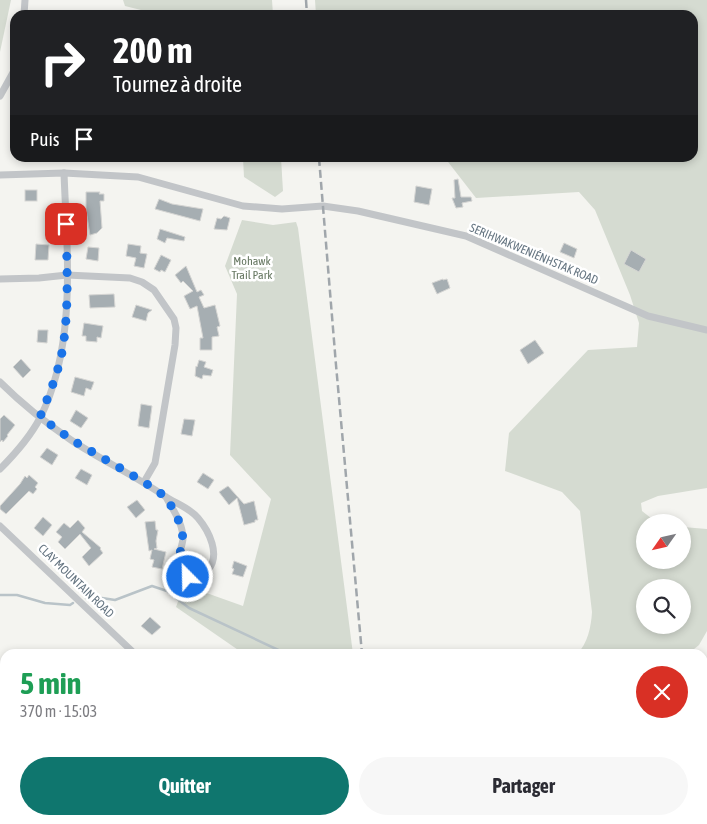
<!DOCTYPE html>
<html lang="fr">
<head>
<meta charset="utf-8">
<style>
  body { margin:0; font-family:"Asap Condensed",sans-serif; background:#f7f7f7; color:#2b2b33; height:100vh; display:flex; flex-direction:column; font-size:19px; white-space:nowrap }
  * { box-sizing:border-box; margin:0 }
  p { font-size:16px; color:#7c7c81 }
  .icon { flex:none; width:28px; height:28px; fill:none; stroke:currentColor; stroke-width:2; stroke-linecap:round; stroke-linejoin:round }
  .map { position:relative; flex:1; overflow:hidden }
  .panel { position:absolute; left:0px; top:649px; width:708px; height:176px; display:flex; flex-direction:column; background:#fff; border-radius:15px 15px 0 0; box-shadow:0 2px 8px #0003 }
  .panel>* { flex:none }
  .banner { position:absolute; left:10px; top:10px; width:688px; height:152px; border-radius:15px; box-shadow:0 2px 8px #0003; background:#202124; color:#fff; overflow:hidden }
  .needle { width:32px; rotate:236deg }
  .tools { position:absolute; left:636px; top:514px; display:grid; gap:10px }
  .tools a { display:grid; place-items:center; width:55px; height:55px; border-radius:50%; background:#fff; box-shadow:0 2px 8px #0003; font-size:25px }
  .pin { position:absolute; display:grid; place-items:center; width:42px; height:42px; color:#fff; margin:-21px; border-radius:10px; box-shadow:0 2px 8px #0006 }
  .me { position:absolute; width:55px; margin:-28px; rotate:337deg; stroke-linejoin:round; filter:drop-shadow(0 0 4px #0008) }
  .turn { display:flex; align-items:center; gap:18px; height:105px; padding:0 20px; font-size:22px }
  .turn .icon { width:65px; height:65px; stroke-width:2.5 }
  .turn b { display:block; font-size:35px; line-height:42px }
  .then { display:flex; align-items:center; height:48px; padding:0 20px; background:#0003; gap:10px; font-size:19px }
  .round { display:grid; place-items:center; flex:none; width:52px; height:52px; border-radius:26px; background:#f7f7f7 }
  .overview { display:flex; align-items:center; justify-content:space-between; height:85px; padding:0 20px }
  h1 { font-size:30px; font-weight:700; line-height:38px; color:#1e9e55 }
  .action { display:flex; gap:10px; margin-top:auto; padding:10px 20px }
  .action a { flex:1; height:58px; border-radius:30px; background:#0f766e; color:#fff; font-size:20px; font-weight:700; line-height:58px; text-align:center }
  .action a+a { background:#f7f7f7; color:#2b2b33 }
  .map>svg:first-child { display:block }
</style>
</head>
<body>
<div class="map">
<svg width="707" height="824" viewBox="0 0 707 824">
  <rect width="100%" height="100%" fill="#f4f4f0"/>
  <g fill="#d5dbd1" fill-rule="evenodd">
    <polygon points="0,0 11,0 0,52"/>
    <polygon points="123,0 272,0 273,15 141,15 141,10 125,6"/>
    <path d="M 315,0 L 707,0 L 707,488 L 658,496 L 641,503 L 642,511 L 656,522 L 645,522 L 645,560 L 682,560 L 683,527 L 707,529 L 707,631 L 699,645 L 688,654 L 577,654 C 588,643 591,627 592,612 L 580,511 L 562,492 L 505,471 L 509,433 L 588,350 L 637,347 L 639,323 L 630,295 L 595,210 L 579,192 L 476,198 L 445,158 L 692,158 L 692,15 L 316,15 ZM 645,588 L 682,588 L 682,625 L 645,625 Z"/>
    <polygon points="243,158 281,158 283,191 275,197 244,177"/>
    <polygon points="242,220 273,225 296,222 298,228 353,654 244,654 176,607 184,585 243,606 271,499 230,455 237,294 225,266"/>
    <polygon points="707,683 707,824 516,824 503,820 702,820 702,687"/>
  </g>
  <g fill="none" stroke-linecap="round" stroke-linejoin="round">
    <g stroke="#b9c3c8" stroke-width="2.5">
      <polyline points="0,595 17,595 45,603 70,605 73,603"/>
      <polyline points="86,598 89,596 115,600 152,586 167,591 189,608 287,654"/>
      <polyline points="702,698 707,694"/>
    </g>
  </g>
  <g fill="#a6aeb2" stroke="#d5d5d3">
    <polygon points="458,179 461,197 471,197 472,201 462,203 463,207 456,208 452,198 455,198 454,180"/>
    <polygon points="416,186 432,189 429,205 414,202"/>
    <rect x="25" y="190" width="12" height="11"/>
    <polygon points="86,192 100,192 99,194 104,194 104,201 100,201 102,228 97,233 90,235 86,209"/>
    <polygon points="159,199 172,204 203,209 200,221 155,209"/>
    <polygon points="224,216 230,218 227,230 214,229 217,218 221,219"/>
    <polygon points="160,229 185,237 184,241 167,238 165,243 157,239"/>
    <polygon points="564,243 577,249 574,258 560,252"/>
    <polygon points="36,244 49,245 48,260 35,260"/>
    <polygon points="128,244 141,246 140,253 147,254 144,268 134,266 136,258 126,256"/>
    <polygon points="88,247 99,248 98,261 86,259"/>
    <polygon points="631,250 646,259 639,272 624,264"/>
    <polygon points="161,255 171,260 165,272 161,270 160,272 154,269"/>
    <polygon points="186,266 197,292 201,290 204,295 199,297 204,308 215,305 220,326 217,327 219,336 212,337 212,350 200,350 200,338 203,338 197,306 190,309 184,296 193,291 183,281 181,283 175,275"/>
    <polygon points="443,279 443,280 447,279 450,288 437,294 432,283"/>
    <polygon points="114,294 115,307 90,308 89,295"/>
    <polygon points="136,305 152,310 148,313 146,321 132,317"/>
    <polygon points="84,323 103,326 101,338 97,337 97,342 86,341 86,336 82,336"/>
    <polygon points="38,330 48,330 47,343 37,342"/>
    <polygon points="535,340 544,353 528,364 520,350"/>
    <polygon points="21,359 31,370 23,378 13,367"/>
    <polygon points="199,360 206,362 204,367 213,370 211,376 203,375 202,379 195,376 196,366 197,367"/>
    <polygon points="75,377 94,382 91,390 86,388 84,396 71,392"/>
    <polygon points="141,404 152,406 149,428 138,426"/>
    <polygon points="76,410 88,418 81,428 70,421"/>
    <polygon points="4,415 15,425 7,435 8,436 3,442 2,440 0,442 0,419"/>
    <polygon points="184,419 195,420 192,436 181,434"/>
    <polygon points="47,448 58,455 52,465 40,457"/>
    <polygon points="81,469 92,475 87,485 75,478"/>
    <polygon points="203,473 214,480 208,489 197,482"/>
    <polygon points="29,475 38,483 35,487 37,489 33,494 29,491 6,514 0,509 0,506 20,484 25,476 27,478"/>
    <polygon points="228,486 244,504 254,501 258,520 255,520 255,522 244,525 237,498 229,505 219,492"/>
    <polygon points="137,500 145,510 136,518 127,507"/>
    <polygon points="43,517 52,525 43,536 34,528"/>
    <polygon points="78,520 85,528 82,532 101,548 100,549 103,553 89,566 82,557 91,548 80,534 65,549 58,542 62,537 56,532 64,523 70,528"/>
    <polygon points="155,521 156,530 158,530 156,541 157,548 154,549 166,552 162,569 152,567 154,560 150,559 152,550 149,551 145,522"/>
    <polygon points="234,561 247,566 243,577 232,574 234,569 232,568"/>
    <polygon points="150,617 161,627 152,635 141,626"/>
  </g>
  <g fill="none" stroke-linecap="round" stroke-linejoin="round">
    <g stroke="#c2c5c8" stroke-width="7">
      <polyline points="24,15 25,0"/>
      <polyline points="0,96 15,69"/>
      <polyline points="0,175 64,173 138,177 243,206 282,209 323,206 358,211 466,236 648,316 707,330"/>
      <polyline points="0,279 39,278 67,275 130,278 142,282 154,290 174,319 176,328 175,345 155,463 144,482"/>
      <path d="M 0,382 C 21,403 46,423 71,440 C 101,460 134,475 163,495 C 174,503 189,507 198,518 C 209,531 221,555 208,570 C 203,576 196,579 188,577 L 178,564 C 178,555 182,547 183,539 C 183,523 173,510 166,497"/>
      <path d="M 0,469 C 15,454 30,437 40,418 C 77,345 67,253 64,173"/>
      <polyline points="0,526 135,654"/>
      <polyline points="261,820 264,824"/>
      <polyline points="553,820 569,824"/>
      <polyline points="307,824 327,820"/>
    </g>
    <g stroke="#a0a6ab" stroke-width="2.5" stroke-dasharray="8 4" stroke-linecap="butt">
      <polyline points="306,0 307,15"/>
      <polyline points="319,158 336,365 362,654"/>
      <polyline points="376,820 377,824"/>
    </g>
  </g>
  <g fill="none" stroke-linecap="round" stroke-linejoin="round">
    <path stroke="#1a73e8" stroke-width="9" stroke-dasharray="0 16.2" d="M 66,224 C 67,265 69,307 63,347 C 59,371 49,395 40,417 L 72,440 L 144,482 L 166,497 L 177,516 L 181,528 L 183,538 L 178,564 L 188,577"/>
  </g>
  <g text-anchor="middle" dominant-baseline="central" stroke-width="5" stroke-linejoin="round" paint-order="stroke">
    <g font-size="12" fill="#647480" stroke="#fff">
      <text transform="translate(534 254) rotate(23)">SERIHWAKWENIÉNHSTAK ROAD</text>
      <text transform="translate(76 581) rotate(44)">CLAY MOUNTAIN ROAD</text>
    </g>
    <g font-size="12" fill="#677862" stroke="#fff">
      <text x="252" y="261">Mohawk<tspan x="252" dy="14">Trail Park</tspan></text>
    </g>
  </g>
</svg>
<div class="tools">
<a><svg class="needle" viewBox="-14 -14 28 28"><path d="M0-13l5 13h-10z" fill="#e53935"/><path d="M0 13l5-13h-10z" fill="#7c7c81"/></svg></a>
<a><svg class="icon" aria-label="search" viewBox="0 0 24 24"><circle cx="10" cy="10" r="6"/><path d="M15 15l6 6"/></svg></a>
</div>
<div class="pin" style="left:66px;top:224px;background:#d93025"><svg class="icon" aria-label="arrive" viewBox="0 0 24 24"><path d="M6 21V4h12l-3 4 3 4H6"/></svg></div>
<svg class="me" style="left:188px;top:577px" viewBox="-20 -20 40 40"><circle r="17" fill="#1a73e8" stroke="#fff" stroke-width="3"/><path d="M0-11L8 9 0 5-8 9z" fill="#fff"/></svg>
<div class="banner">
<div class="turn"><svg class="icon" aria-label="right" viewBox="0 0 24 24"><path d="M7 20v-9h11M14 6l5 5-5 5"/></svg><div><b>200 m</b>Tournez à droite</div></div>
<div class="then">Puis<svg class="icon" aria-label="arrive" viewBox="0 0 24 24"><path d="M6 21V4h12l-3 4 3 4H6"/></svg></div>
</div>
<section class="panel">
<div class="overview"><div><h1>5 min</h1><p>370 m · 15:03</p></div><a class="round" style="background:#d93025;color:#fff"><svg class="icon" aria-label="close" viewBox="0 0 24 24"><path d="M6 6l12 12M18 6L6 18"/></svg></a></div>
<div class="action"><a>Quitter</a><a>Partager</a></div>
</section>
</div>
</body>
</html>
